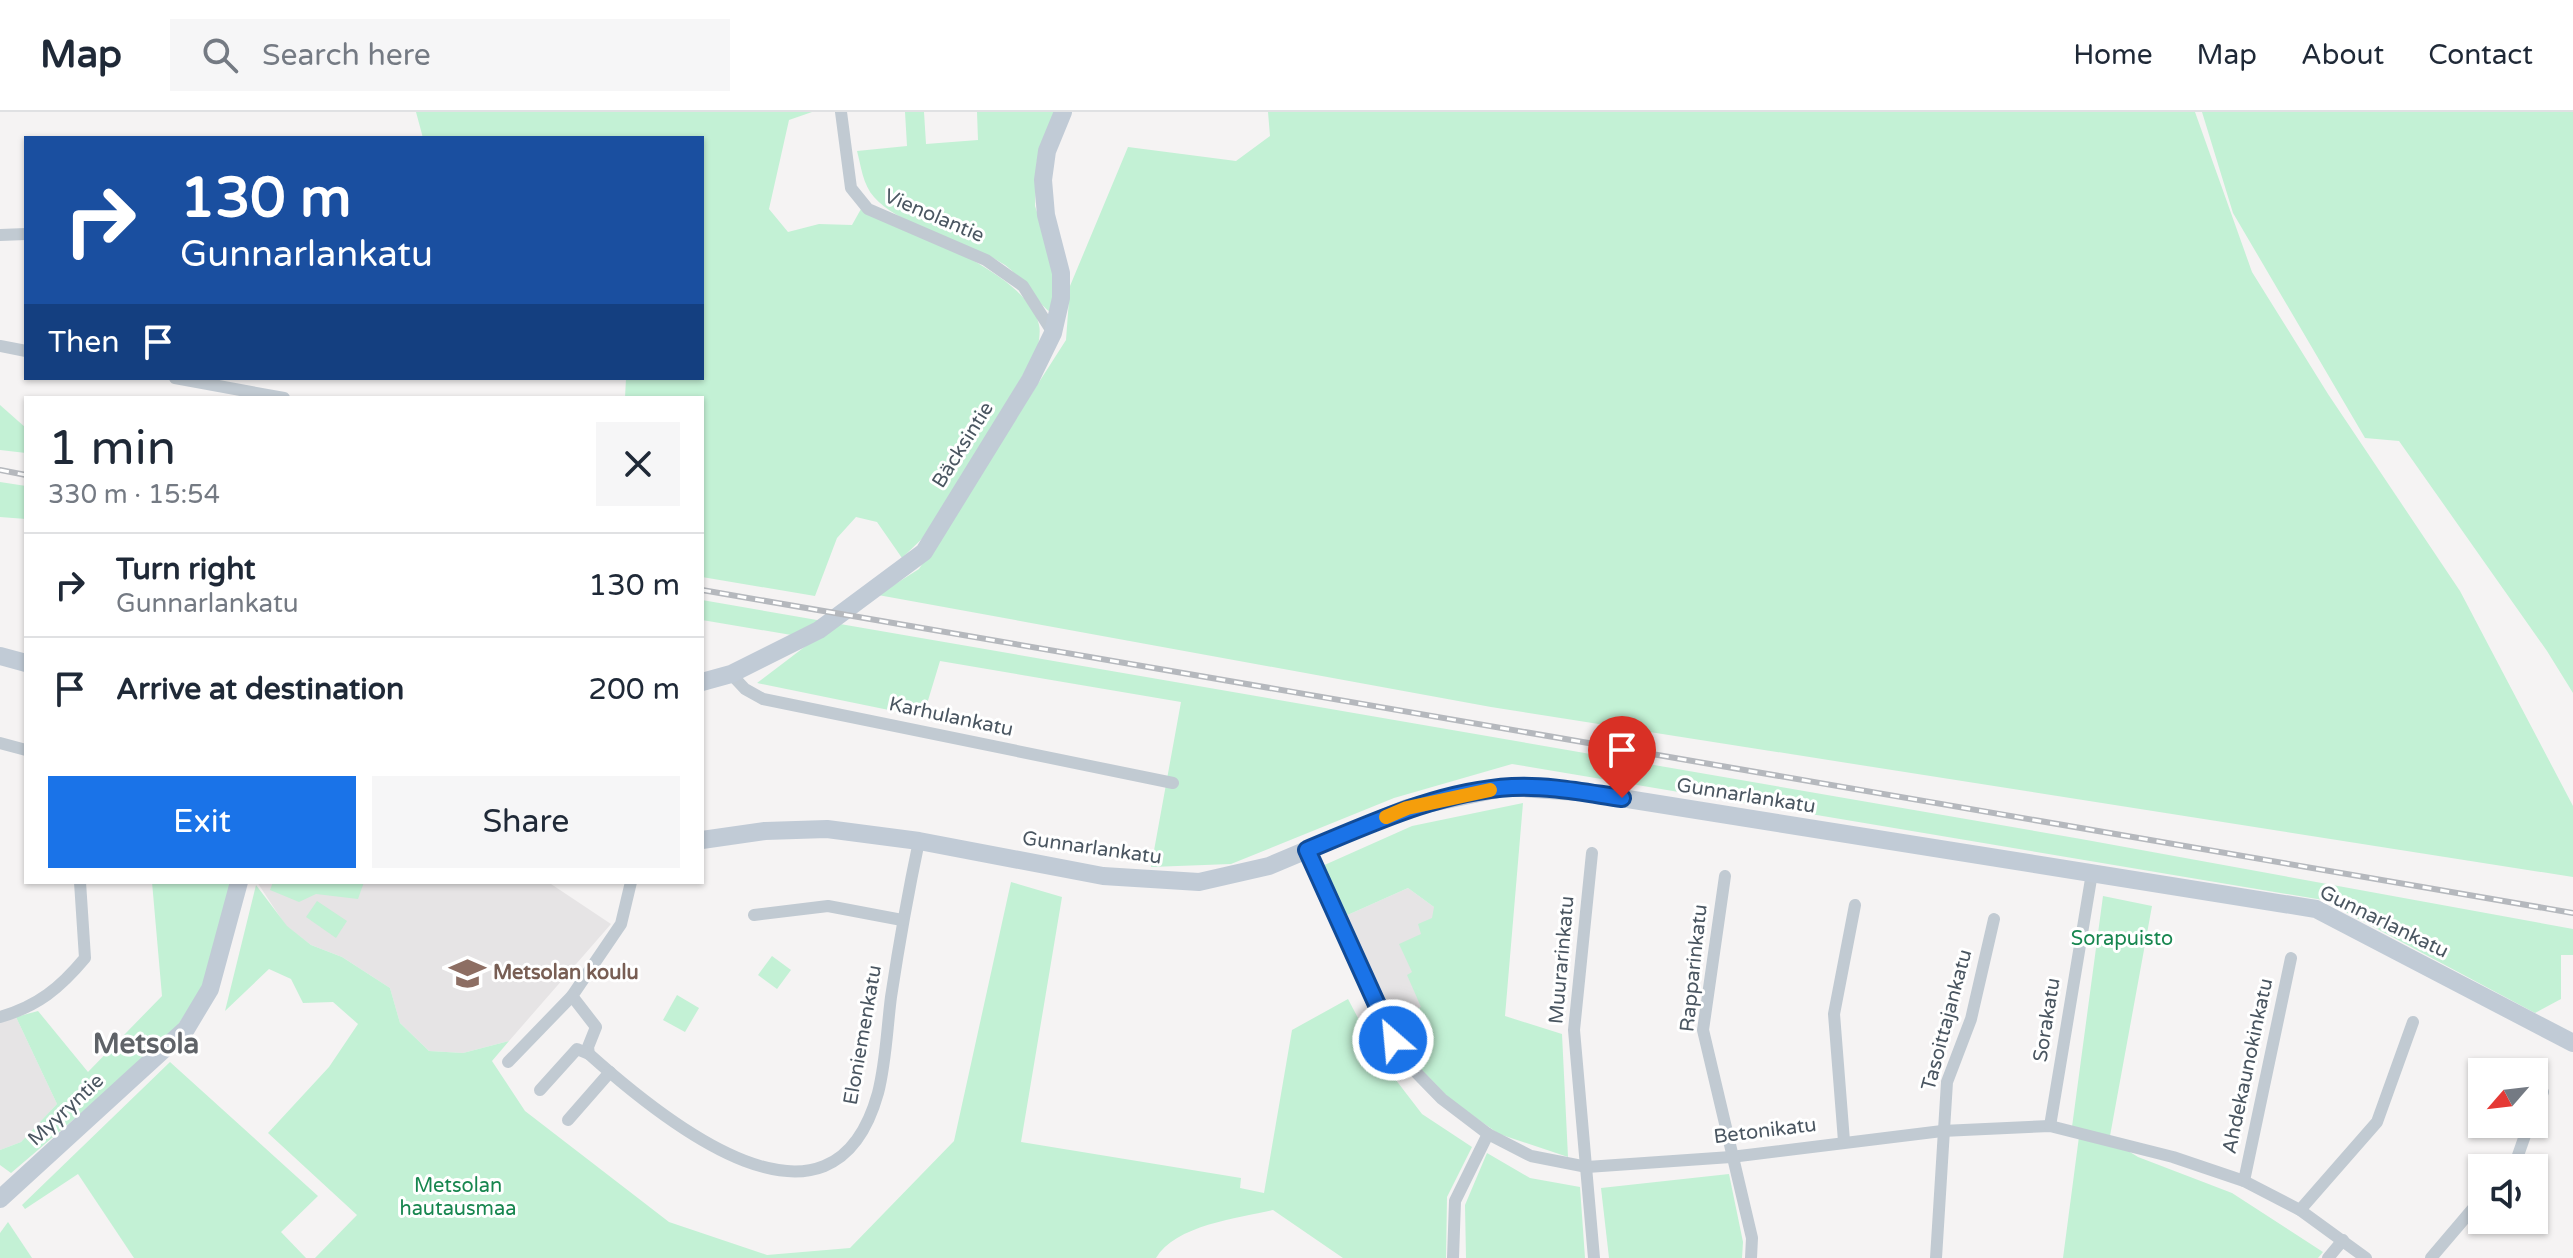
<!DOCTYPE html>
<html lang="en">
<head>
<meta charset="utf-8">
<style>
  body { margin:0; font-family:"Varela Round",sans-serif; background:#f6f6f7; color:#1f2937; height:100vh; display:flex; flex-direction:column; font-size:30px; white-space:nowrap }
  * { box-sizing:border-box; margin:0 }
  p { font-size:26px; color:#747a83 }
  .icon { flex:none; width:44px; height:44px; fill:none; stroke:currentColor; stroke-width:2; stroke-linecap:round; stroke-linejoin:round }
  .map { position:relative; flex:1; overflow:hidden }
  .details { position:absolute; left:24px; top:284px; width:680px; height:488px; display:flex; flex-direction:column; background:#fff; border-radius:0px; box-shadow:0 2px 6px #0004 }
  .details>* { flex:none }
  .guide { position:absolute; left:24px; top:24px; width:680px; height:244px; border-radius:0px; box-shadow:0 2px 6px #0004; background:#1a4fa0; color:#fff; overflow:hidden }
  .needle { width:52px; rotate:242deg }
  .buttons { position:absolute; left:2468px; top:946px; display:grid; gap:16px }
  .buttons a { display:grid; place-items:center; width:80px; height:80px; border-radius:0px; background:#fff; box-shadow:0 2px 6px #0004; font-size:40px }
  .pin { position:absolute; display:grid; place-items:center; width:68px; height:68px; color:#fff; margin:-82px -34px; border-radius:50% 50% 50% 0; rotate:-45deg; box-shadow:0 0 8px #0007 }
  .pin .icon { rotate:45deg }
  .me { position:absolute; width:88px; margin:-44px; rotate:333deg; stroke-linejoin:round; filter:drop-shadow(0 0 6px #0008) }
  .turn { display:flex; align-items:center; gap:28px; height:168px; padding:0 24px; font-size:36px }
  .turn .icon { width:104px; height:104px; stroke-width:2.5 }
  .turn b { display:block; font-size:56px; line-height:68px }
  .then { display:flex; align-items:center; height:76px; padding:0 24px; background:#0003; gap:16px; font-size:30px }
  .round { display:grid; place-items:center; flex:none; width:84px; height:84px; border-radius:0px; background:#f6f6f7 }
  .summary { display:flex; align-items:center; justify-content:space-between; height:136px; padding:0 24px }
  h1 { font-size:48px; font-weight:600; line-height:60px }
  .primary-button { display:flex; gap:16px; margin-top:auto; padding:16px 24px }
  .primary-button a { flex:1; height:92px; border-radius:0px; background:#1a73e8; color:#fff; font-size:32px; font-weight:600; line-height:92px; text-align:center }
  .primary-button a+a { background:#f6f6f7; color:#1f2937 }
  ul { padding:0; list-style:none }
  li { display:flex; align-items:center; gap:24px; height:104px; padding:0 24px; border-top:2px solid #e0e1e3 }
  li div { flex:1 }
  li b { display:block; font-size:30px }
  li em { font-style:normal }
  header { display:flex; align-items:center; gap:48px; box-sizing:border-box; height:112px; padding:0 40px; background:#fff; border-bottom:2px solid #e0e1e3 }
  header strong { font-size:38px }
  nav { display:flex; gap:44px; margin-inline-start:auto; font-size:28px }
  .search { width:560px; height:72px; background:#f6f6f7; display:flex; align-items:center; gap:20px; box-sizing:border-box; padding:0 28px; border-radius:0px; color:#747a83; font-size:30px }
  .map>svg:first-child { display:block }
</style>
</head>
<body>
<header>
<strong>Map</strong>
<div class="search"><svg class="icon" aria-label="search" viewBox="0 0 24 24"><circle cx="10" cy="10" r="6"/><path d="M15 15l6 6"/></svg>Search here</div>
<nav><a>Home</a><a>Map</a><a>About</a><a>Contact</a></nav>
</header>
<div class="map">
<svg width="2573" height="1146" viewBox="0 0 2573 1146">
  <rect width="100%" height="100%" fill="#f5f3f3"/>
  <g fill="#e6e4e5">
    <polygon points="257,770 548,770 611,812 509,929 463,941 429,939 400,911 390,876 342,845 311,833 286,814"/>
    <polygon points="1408,776 1434,795 1439,928 1409,945 1387,907 1343,805"/>
    <polygon points="16,905 57,992 21,1030 0,1038 0,909"/>
  </g>
  <g fill="#c3f1d5">
    <path d="M 416,0 L 812,0 L 789,8 L 769,97 L 788,120 L 819,112 L 852,113 L 861,97 C 906,117 1029,161 1039,213 C 1041,221 1038,231 1038,238 L 928,421 L 902,446 L 877,410 L 856,405 L 837,426 L 815,484 L 702,465 L 702,286 L 625,286 L 626,266 L 702,266 L 702,26 L 423,26 Z"/>
    <path d="M 905,0 L 924,0 L 926,32 L 978,28 L 977,0 L 1057,0 L 1037,48 L 1035,94 L 1053,149 L 1052,201 C 1041,196 1021,164 1005,153 C 968,129 900,115 874,85 C 863,73 861,54 857,39 L 907,34 Z"/>
    <polygon points="1268,0 2195,0 2252,160 2328,282 2460,479 2573,694 2573,765 1491,595 878,483 919,457 1066,228 1070,174 1128,35 1236,49 1270,24"/>
    <polygon points="2202,0 2573,0 2573,581 2547,539 2399,329 2365,326 2233,101"/>
    <polygon points="0,293 26,316 26,341 0,338"/>
    <polygon points="0,370 26,374 26,407 0,405"/>
    <polygon points="702,488 2081,727 2573,817 2573,843 2561,843 2561,887 2535,901 2323,788 1512,652 1394,686 1231,752 1151,755 1181,590 940,549 923,605 757,571 815,527 702,508"/>
    <polygon points="1523,691 1505,904 1562,922 1568,1045 1499,1022 1453,990 1409,945 1427,934 1413,899 1421,895 1407,863 1412,860 1399,832 1421,822 1418,812 1432,806 1434,795 1408,776 1343,805 1320,755 1412,714"/>
    <polygon points="152,770 232,770 203,876 169,926 11,1061 0,1053 0,1038 21,1030 57,992 16,905 38,899 88,960 162,884"/>
    <polygon points="273,770 364,770 358,787 316,782 299,790 270,778"/>
    <path d="M 1011,770 L 1062,785 L 1021,1030 L 1241,1066 L 1240,1076 L 1264,1081 L 1292,918 L 1348,887 L 1379,946 L 1422,1002 L 1472,1035 L 1447,1085 L 1446,1146 L 1343,1146 L 1273,1098 C 1239,1106 1175,1113 1156,1146 L 315,1146 L 357,1103 L 268,1021 L 329,955 L 358,912 L 333,890 L 303,891 L 291,867 L 269,857 L 225,899 L 256,773 L 287,814 L 311,833 L 342,845 L 390,876 L 400,911 L 429,939 L 463,941 L 509,929 L 492,949 L 525,999 L 669,1110 L 767,1143 L 850,1136 L 954,1029 Z"/>
    <polygon points="2103,784 2152,794 2110,1024 2104,1024 2138,1045 2232,1081 2323,1140 2318,1146 2063,1146 2080,1017 2072,1015"/>
    <polygon points="317,789 347,809 336,826 306,805"/>
    <polygon points="772,844 791,858 777,877 758,863"/>
    <polygon points="677,883 699,896 685,920 663,908"/>
    <polygon points="170,950 318,1084 281,1120 306,1146 134,1146 78,1062 25,1097 22,1093"/>
    <polygon points="1487,1041 1530,1066 1580,1075 1585,1146 1466,1146 1465,1093"/>
    <polygon points="1729,1062 1743,1130 1742,1146 1609,1146 1601,1076"/>
    <polygon points="8,1110 32,1146 0,1146 0,1121"/>
  </g>
  <g fill="none" stroke-linecap="round" stroke-linejoin="round">
    <g stroke="#c1cad2" stroke-width="12">
      <polyline points="841,0 851,76 868,97 986,148 1023,174 1053,221"/>
      <polyline points="0,123 26,122"/>
      <polyline points="0,234 26,239"/>
      <polyline points="175,266 284,286"/>
      <polyline points="731,562 745,577 763,587 1173,671"/>
      <polyline points="0,631 26,638"/>
      <polyline points="1307,738 1363,869 1404,948 1442,987 1488,1022 1531,1044 1587,1055 1731,1045 1942,1019 2050,1014 2173,1045 2244,1069 2300,1098 2366,1146"/>
      <polyline points="1592,741 1574,918 1594,1146"/>
      <polyline points="1725,764 1703,918 1752,1126 1751,1146"/>
      <path d="M 631,770 L 621,812 L 572,884 L 596,915 L 588,935 L 589,942 C 665,1010 832,1146 878,981 C 886,950 887,916 891,885 C 899,832 908,781 919,729"/>
      <polyline points="754,803 828,794 902,808"/>
      <path d="M 0,905 C 38,894 60,876 85,846 L 80,770"/>
      <polyline points="508,950 572,884"/>
      <polyline points="540,978 577,937 589,942"/>
      <polyline points="2534,1000 2543,980"/>
      <polyline points="568,1008 610,960"/>
      <polyline points="2050,1014 2092,761"/>
      <polyline points="1844,1029 1834,902 1855,793"/>
      <polyline points="2509,1056 2516,1049 2529,1012"/>
      <polyline points="2244,1069 2291,846"/>
      <polyline points="2300,1098 2377,1010 2413,910"/>
      <polyline points="1453,1146 1455,1089 1488,1022"/>
      <polyline points="1936,1146 1947,970 1971,907 1994,807"/>
      <polyline points="2328,1146 2343,1128"/>
      <polyline points="2431,1146 2482,1086"/>
    </g>
    <g stroke="#c1cbd6" stroke-width="18">
      <polyline points="0,544 26,551"/>
      <polyline points="702,570 731,562 819,518 924,440 1030,268 1053,221 1061,186 1061,161 1046,103 1043,68 1047,39 1063,0"/>
      <polyline points="702,728 765,719 827,717 919,729 1103,764 1199,770 1269,754 1407,696 1508,675 1590,681 2316,797 2573,931"/>
      <polyline points="0,1087 186,917 210,877 239,770"/>
    </g>
    <defs>
      <g id="rail">
        <polyline points="0,358 26,363"/>
        <polyline points="702,478 2573,801"/>
      </g>
    </defs>
    <use href="#rail" stroke="#b5b8bd" stroke-width="6"/>
    <use href="#rail" stroke="#fff" stroke-width="3" stroke-dasharray="9" stroke-linecap="butt"/>
  </g>
  <g fill="none" stroke-linecap="round" stroke-linejoin="round">
    <defs>
      <path id="route" d="M 1393,928 L 1307,738 C 1372,711 1440,679 1512,675 C 1548,673 1587,681 1622,686"/>
    </defs>
    <use href="#route" stroke="#114b97" stroke-width="20"/>
    <use href="#route" stroke="#1a73e8" stroke-width="14"/>
    <polyline stroke="#f59e0b" stroke-width="14" points="1386,705 1407,696 1490,678"/>
  </g>
  <defs>
    <symbol id="school-bare" viewBox="-9 -9 18 18"><path d="M0-5L7-2L0 1L-7-2ZM-4 1L0 2.5L4 1V4Q0 6-4 4Z" fill="#8d6e63" stroke="#fff" stroke-width="2.5" paint-order="stroke"/></symbol>
  </defs>
  <g fill-rule="evenodd">
    <use href="#school-bare" x="442" y="836" width="51" height="51"/>
  </g>
  <g text-anchor="middle" dominant-baseline="central" stroke-width="6" stroke-linejoin="round" paint-order="stroke">
    <g font-size="20" fill="#4a5661" stroke="#fff">
      <text transform="translate(934 104) rotate(23)">Vienolantie</text>
      <text transform="translate(963 333) rotate(-58)">Bäcksintie</text>
      <text transform="translate(951 605) rotate(12)">Karhulankatu</text>
      <text transform="translate(1746 684) rotate(9)">Gunnarlankatu</text>
      <text transform="translate(1092 736) rotate(8)">Gunnarlankatu</text>
      <text transform="translate(2384 810) rotate(26)">Gunnarlankatu</text>
      <text transform="translate(1562 848) rotate(-85)">Muurarinkatu</text>
      <text transform="translate(1694 856) rotate(-84)">Rapparinkatu</text>
      <text transform="translate(1947 908) rotate(-75)">Tasoittajankatu</text>
      <text transform="translate(2047 908) rotate(-81)">Sorakatu</text>
      <text transform="translate(863 923) rotate(-80)">Eloniemenkatu</text>
      <text transform="translate(2248 954) rotate(-78)">Ahdekaunokinkatu</text>
      <text transform="translate(66 998) rotate(-43)">Myyryntie</text>
      <text transform="translate(1765 1019) rotate(-7)">Betonikatu</text>
    </g>
    <g font-size="20" fill="#17864f" stroke="#fff">
      <text x="2122" y="827">Sorapuisto</text>
      <text x="458" y="1074">Metsolan<tspan x="458" dy="23">hautausmaa</tspan></text>
    </g>
    <g font-size="20" font-weight="bold" fill="#785e54" stroke="#fff" text-anchor="start">
      <text x="493" y="861">Metsolan koulu</text>
    </g>
    <g font-size="28" font-weight="bold" fill="#5f6368" stroke="#fff">
      <text x="146" y="932">Metsola</text>
    </g>
  </g>
</svg>
<div class="buttons">
<a><svg class="needle" viewBox="-14 -14 28 28"><path d="M0-13l5 13h-10z" fill="#e53935"/><path d="M0 13l5-13h-10z" fill="#747a83"/></svg></a>
<a><svg class="icon" aria-label="sound" viewBox="0 0 24 24"><path d="M4 9h4l5-4v14l-5-4H4zM17 9q2 3 0 6"/></svg></a>
</div>
<div class="pin" style="left:1622px;top:686px;background:#d93025"><svg class="icon" aria-label="arrive" viewBox="0 0 24 24"><path d="M6 21V4h12l-3 4 3 4H6"/></svg></div>
<svg class="me" style="left:1393px;top:928px" viewBox="-20 -20 40 40"><circle r="17" fill="#1a73e8" stroke="#fff" stroke-width="3"/><path d="M0-11L8 9 0 5-8 9z" fill="#fff"/></svg>
<div class="guide">
<div class="turn"><svg class="icon" aria-label="right" viewBox="0 0 24 24"><path d="M7 20v-9h11M14 6l5 5-5 5"/></svg><div><b>130 m</b>Gunnarlankatu</div></div>
<div class="then">Then<svg class="icon" aria-label="arrive" viewBox="0 0 24 24"><path d="M6 21V4h12l-3 4 3 4H6"/></svg></div>
</div>
<section class="details">
<div class="summary"><div><h1>1 min</h1><p>330 m · 15:54</p></div><a class="round"><svg class="icon" aria-label="close" viewBox="0 0 24 24"><path d="M6 6l12 12M18 6L6 18"/></svg></a></div>
<ul>
<li><svg class="icon" aria-label="right" viewBox="0 0 24 24"><path d="M7 20v-9h11M14 6l5 5-5 5"/></svg><div><b>Turn right</b><p>Gunnarlankatu</p></div><em>130 m</em></li>
<li><svg class="icon" aria-label="arrive" viewBox="0 0 24 24"><path d="M6 21V4h12l-3 4 3 4H6"/></svg><div><b>Arrive at destination</b></div><em>200 m</em></li>
</ul>
<div class="primary-button"><a>Exit</a><a>Share</a></div>
</section>
</div>
</body>
</html>
